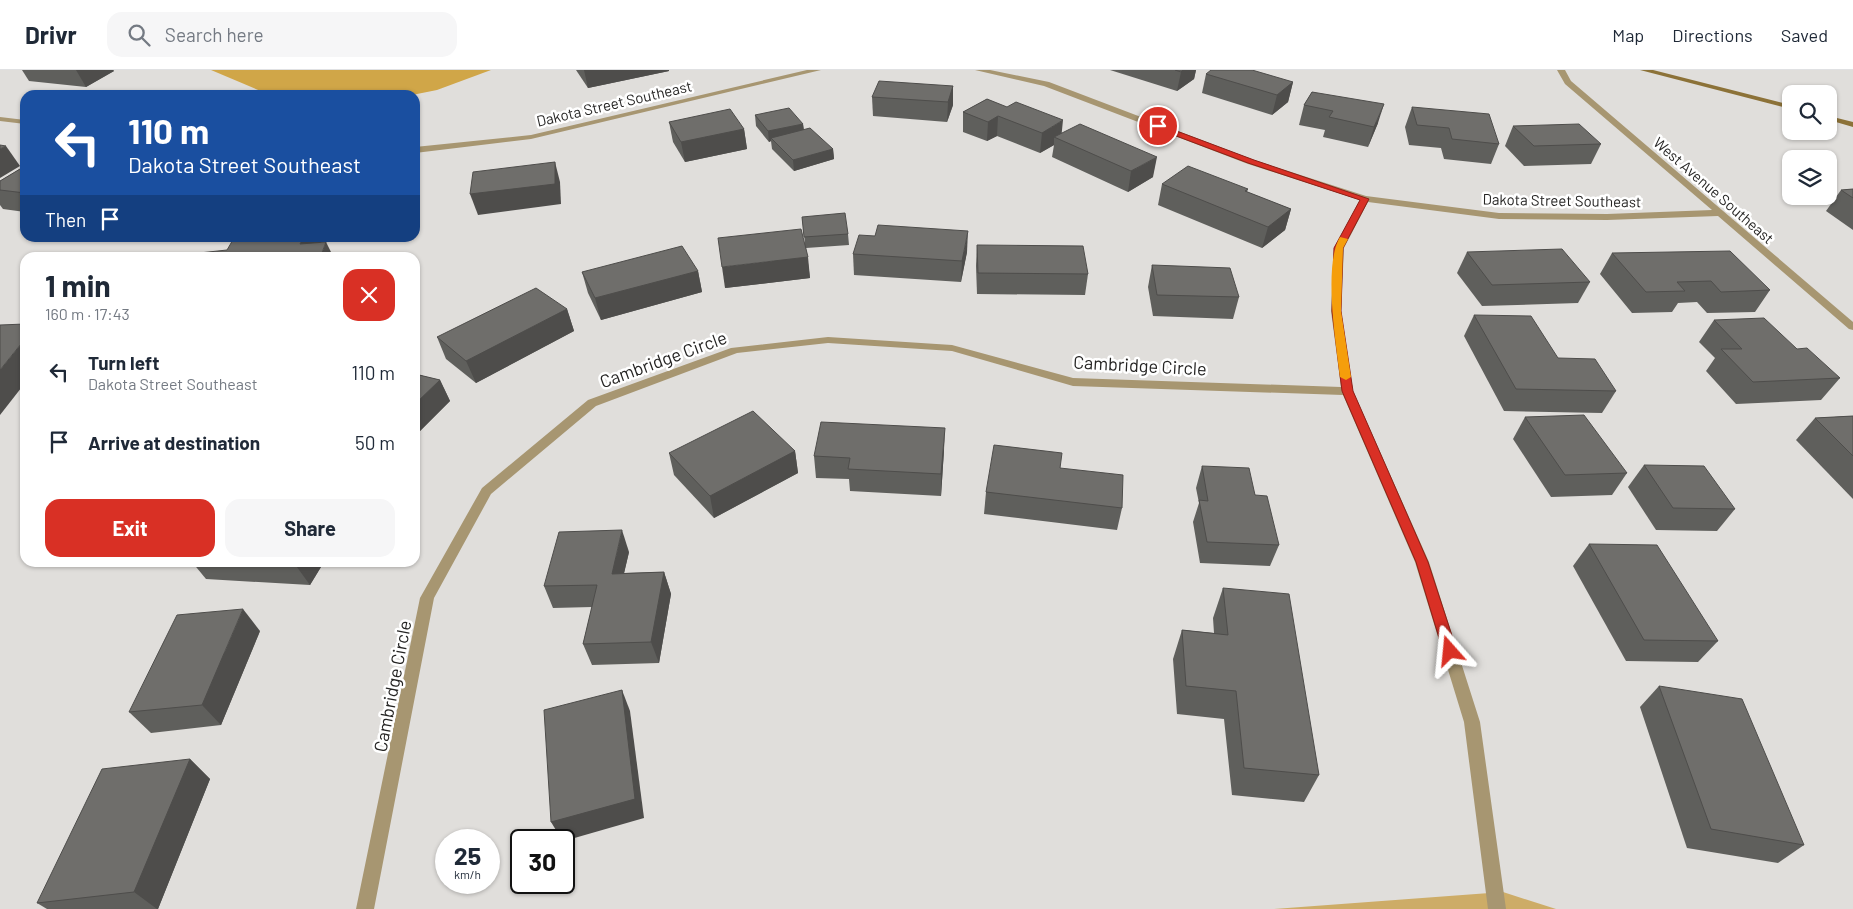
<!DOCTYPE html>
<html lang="en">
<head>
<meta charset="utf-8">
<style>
  body { margin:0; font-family:Barlow,sans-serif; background:#f6f6f7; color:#1f2937; height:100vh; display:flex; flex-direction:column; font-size:19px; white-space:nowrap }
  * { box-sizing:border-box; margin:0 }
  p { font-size:16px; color:#747a83 }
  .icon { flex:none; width:28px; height:28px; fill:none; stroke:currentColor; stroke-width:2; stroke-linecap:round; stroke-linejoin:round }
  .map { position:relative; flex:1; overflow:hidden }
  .details { position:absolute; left:20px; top:182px; width:400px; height:315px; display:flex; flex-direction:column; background:#fff; border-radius:15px; box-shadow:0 1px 4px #0004 }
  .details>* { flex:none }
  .top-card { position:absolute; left:20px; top:20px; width:400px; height:152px; border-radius:15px; box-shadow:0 1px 4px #0004; background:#1a4fa0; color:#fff; overflow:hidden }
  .tools { position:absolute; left:1782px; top:15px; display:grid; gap:10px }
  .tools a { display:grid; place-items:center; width:55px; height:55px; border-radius:10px; background:#fff; box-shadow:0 1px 4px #0004; font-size:25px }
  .speed { position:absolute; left:435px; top:759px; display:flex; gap:10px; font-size:25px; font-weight:700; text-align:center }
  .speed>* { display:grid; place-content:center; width:65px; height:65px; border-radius:50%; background:#fff; box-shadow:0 1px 4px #0004; line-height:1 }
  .speed small { font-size:12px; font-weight:400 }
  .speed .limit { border:2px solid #111; border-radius:8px; background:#fff; color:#111 }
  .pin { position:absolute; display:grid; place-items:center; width:42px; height:42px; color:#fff; margin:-21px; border:2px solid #fff; border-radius:50%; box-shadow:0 1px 5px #0007 }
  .me { position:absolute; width:55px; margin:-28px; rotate:342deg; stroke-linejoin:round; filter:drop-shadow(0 0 4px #0008) }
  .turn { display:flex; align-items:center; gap:18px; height:105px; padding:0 25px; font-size:22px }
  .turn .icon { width:65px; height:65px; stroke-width:2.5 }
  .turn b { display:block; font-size:35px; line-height:42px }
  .then { display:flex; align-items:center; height:48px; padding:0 25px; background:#0003; gap:10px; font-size:19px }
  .round { display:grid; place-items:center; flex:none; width:52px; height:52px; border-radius:15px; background:#f6f6f7 }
  .overview { display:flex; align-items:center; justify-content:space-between; height:85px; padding:0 25px }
  h1 { font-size:30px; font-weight:700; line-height:38px }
  .primary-button { display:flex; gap:10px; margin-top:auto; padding:10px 25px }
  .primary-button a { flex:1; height:58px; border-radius:15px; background:#d93025; color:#fff; font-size:20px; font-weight:700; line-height:58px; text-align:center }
  .primary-button a+a { background:#f6f6f7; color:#1f2937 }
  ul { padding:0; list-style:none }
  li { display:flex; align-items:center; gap:15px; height:70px; padding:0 25px }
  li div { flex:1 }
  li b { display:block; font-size:19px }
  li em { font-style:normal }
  header { display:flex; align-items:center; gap:30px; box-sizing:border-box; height:70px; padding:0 25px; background:#fff; border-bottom:1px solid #e0e1e3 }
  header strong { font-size:24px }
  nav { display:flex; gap:28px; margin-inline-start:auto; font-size:18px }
  .search { width:350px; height:45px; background:#f6f6f7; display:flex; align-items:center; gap:12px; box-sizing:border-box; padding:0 18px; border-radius:15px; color:#747a83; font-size:19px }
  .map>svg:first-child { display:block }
</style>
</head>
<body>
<header>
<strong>Drivr</strong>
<div class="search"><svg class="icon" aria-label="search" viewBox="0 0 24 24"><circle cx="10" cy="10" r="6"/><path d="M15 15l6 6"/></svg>Search here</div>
<nav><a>Map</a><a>Directions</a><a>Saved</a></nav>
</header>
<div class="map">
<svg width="1853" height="839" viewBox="0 0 1853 839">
  <rect width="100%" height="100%" fill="#e0dedb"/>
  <polygon fill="#cdac67" points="1503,822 1556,839 1274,839"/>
  <polygon fill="#d0a648" points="211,0 491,0 437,20 412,25 270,25"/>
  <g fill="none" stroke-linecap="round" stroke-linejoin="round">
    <polyline stroke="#92908e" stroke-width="2" stroke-dasharray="2 2.5" stroke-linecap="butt" points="1797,61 1810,66"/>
    <g fill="#a79671" fill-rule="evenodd">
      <polygon points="807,0 821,0 531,69 415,83 415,77 531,65"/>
      <polygon points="975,0 990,0 1049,12 1254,90 1366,126 1499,143 1607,144 1712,140 1565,14 1557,0 1565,0 1571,11 1853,252 1853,260 1849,259 1718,146 1607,150 1499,149 1368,132 1344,178 1341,241 1353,321 1429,492 1480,652 1506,839 1488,839 1464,652 1415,492 1343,325 1073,316 952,281 828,273 737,283 596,336 491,424 434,528 374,839 356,839 420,528 482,418 588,330 731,278 828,267 952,275 1073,308 1341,317 1331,241 1334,178 1360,130 1248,94 1044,16"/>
      <polygon points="0,47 25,50 25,54 0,51"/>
    </g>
    <g fill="#8c7238" fill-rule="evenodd">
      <polygon points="1640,0 1653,0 1791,35 1791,39"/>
      <polygon points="1829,46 1853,52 1853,57 1829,50"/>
    </g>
  </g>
  <g fill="#5f5f5c">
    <polygon points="22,0 113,0 114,1 86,17 29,11"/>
    <polygon points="576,0 669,0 669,1 588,18"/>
    <polygon points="1110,0 1196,0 1194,9 1177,21"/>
    <polygon points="1206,4 1293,12 1288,32 1272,45 1202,23"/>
    <polygon points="953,16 953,35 947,52 873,46 872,27"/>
    <polygon points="1312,22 1378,53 1368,77 1323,67 1325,60 1299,55 1304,35"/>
    <polygon points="987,29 1062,63 1153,107 1128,122 1052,87 1054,75 1040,83 997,66 987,71 963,62 963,42"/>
    <polygon points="1412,37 1499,74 1491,94 1444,89 1441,78 1409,75 1405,57"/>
    <polygon points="755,45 803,54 804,60 833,79 834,89 794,101 772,79 771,71 769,72 756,56"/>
    <polygon points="669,52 744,59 747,79 685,92 673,72"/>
    <polygon points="1513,56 1601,74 1591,94 1524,96 1505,76"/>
    <polygon points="25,96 25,142 3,139 0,135 0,111"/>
    <polygon points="1162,114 1248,119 1247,122 1291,139 1285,160 1262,178 1158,135"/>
    <polygon points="1853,119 1853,160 1826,141 1841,120"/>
    <polygon points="802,147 848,164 849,175 806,178 810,208 725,218 805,173"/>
    <polygon points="977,175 1088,204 1085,225 977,224 976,196"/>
    <polygon points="967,182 961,212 854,205 853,184"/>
    <polygon points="1467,182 1590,212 1578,233 1482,236 1457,203"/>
    <polygon points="1612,183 1770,220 1755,242 1707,243 1697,232 1678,233 1672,242 1632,243 1600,204"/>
    <polygon points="1152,195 1239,227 1233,249 1153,246 1148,217"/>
    <polygon points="698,201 702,222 601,250 588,223 582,202"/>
    <polygon points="567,239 574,261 476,313 446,289 437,267"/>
    <polygon points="1474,245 1558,288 1616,321 1602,343 1504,341 1464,266"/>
    <polygon points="1714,250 1797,279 1840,308 1821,330 1736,334 1706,301 1715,288 1699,272"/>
    <polygon points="415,304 440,310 450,331 419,362 415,361"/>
    <polygon points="1853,346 1853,429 1796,370 1815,348"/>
    <polygon points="1525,347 1627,403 1612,425 1551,427 1513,369"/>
    <polygon points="944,380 941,426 850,421 849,409 816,408 814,386"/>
    <polygon points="795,381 798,403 714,448 674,405 669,383"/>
    <polygon points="1644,395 1735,439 1717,461 1656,460 1628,417"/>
    <polygon points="1202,396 1255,425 1279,475 1270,496 1200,493 1193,452 1199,433 1196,418"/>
    <polygon points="1060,398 1122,438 1117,460 984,444 986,422"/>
    <polygon points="1589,474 1718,571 1698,592 1626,591 1573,496"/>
    <polygon points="629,482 624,503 664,502 671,524 659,593 592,595 583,574 592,537 553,538 544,516"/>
    <polygon points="192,492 324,492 310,515 206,509"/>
    <polygon points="1223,518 1319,705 1304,732 1232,725 1224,649 1177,644 1173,589 1182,560 1214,563 1213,548"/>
    <polygon points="260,561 221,655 151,663 129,642"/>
    <polygon points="1659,616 1804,775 1778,793 1687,778 1640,637"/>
    <polygon points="190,689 210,709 158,839 47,839 37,833"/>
  </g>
  <g fill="#4e4d4b">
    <polygon points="76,0 113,0 114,1 86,17"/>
    <polygon points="584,0 669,0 669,1 588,18"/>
    <polygon points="1183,0 1196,0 1194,9 1177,21 1181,2"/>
    <polygon points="1293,12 1288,32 1272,45 1277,25"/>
    <polygon points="953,16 953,35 947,52 948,32"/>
    <polygon points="1384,34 1378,53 1368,77 1374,57"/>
    <polygon points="998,46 997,66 987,71 988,52"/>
    <polygon points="1063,50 1061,70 1054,67 1054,75 1040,83 1042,63"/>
    <polygon points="803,54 804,64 771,68 771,71 769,72 768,61"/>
    <polygon points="744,59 747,79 685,92 681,72"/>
    <polygon points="6,76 20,96 0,108 0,79"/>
    <polygon points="833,79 834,89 794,101 793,90"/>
    <polygon points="1157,87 1153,107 1128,122 1131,101"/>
    <polygon points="555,92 560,112 561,134 478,145 470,124"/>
    <polygon points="1291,139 1285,160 1262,178 1268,157"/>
    <polygon points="968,161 967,182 961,212 962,191"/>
    <polygon points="303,168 319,168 321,172 314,188 300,174"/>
    <polygon points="326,172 334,188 320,188"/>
    <polygon points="808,187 810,208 725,218 722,197"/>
    <polygon points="698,201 702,222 601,250 595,228"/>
    <polygon points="567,239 574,261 476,313 466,291"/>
    <polygon points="25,269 25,313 0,345 0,300"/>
    <polygon points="440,310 450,331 419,362 415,353 415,334"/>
    <polygon points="945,358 944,380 941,426 941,404"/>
    <polygon points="795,381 798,403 714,448 710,426"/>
    <polygon points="622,460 629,482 619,525 612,504"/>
    <polygon points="295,492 324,492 310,515 294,493"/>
    <polygon points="664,502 671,524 659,593 651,572"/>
    <polygon points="243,539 260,561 221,655 202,635"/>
    <polygon points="622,620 630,641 644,748 564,771 562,770 551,752"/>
    <polygon points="190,689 210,709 158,839 157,839 134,822"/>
  </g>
  <g fill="#6f6e6b" stroke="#4e4d4b">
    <polygon points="1175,0 1183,0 1181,2"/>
    <polygon points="1211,0 1252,0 1293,12 1277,25 1206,4"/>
    <polygon points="879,11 953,16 948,32 872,27"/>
    <polygon points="1312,22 1384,34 1374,57 1329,47 1333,41 1304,35"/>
    <polygon points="987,29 1007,37 1016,32 1063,50 1042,63 998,46 988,52 963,42"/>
    <polygon points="1412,37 1489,44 1499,74 1452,69 1449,58 1417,55"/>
    <polygon points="789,38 803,54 768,61 755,45"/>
    <polygon points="730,39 744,59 681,72 669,52"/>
    <polygon points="1080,54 1157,87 1131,101 1054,67"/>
    <polygon points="1579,54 1601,74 1534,76 1513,56"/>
    <polygon points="810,58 833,79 793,90 771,68"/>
    <polygon points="0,75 6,76 0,79"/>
    <polygon points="555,92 555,114 470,124 473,102"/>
    <polygon points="25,96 25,123 0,120 0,111"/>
    <polygon points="1188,96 1248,119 1245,121 1291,139 1268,157 1162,114"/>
    <polygon points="1853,119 1853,128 1841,120"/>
    <polygon points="845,143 848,164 804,167 802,147"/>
    <polygon points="878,155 968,161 962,191 853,184 859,165 875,166"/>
    <polygon points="801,159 808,187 722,197 718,168"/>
    <polygon points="234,168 303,168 300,174 326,172 320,188 153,188 227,180"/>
    <polygon points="977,175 1083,176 1088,204 978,203"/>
    <polygon points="682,176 698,201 595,228 582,202"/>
    <polygon points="1562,179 1590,212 1492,215 1467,182"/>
    <polygon points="1730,181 1770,220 1721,222 1711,211 1677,212 1685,221 1646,222 1612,183"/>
    <polygon points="1152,195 1230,198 1239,227 1157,225"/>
    <polygon points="536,218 567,239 466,291 437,267"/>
    <polygon points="1474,245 1531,246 1558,288 1595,289 1616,321 1516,319"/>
    <polygon points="1764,248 1797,279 1807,278 1840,308 1753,312 1721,279 1742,279 1714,250"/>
    <polygon points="25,254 25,269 0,300 0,255"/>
    <polygon points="415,304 440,310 415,334"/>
    <polygon points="753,341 795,381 710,426 669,383"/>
    <polygon points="1584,345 1627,403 1565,405 1525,347"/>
    <polygon points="1853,346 1853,386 1815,348"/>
    <polygon points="821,352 945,358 941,404 848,399 850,388 814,386"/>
    <polygon points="994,375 1062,383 1060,398 1123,405 1122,438 986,422"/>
    <polygon points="1644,395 1704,396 1735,439 1673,438"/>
    <polygon points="1202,396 1249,398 1255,425 1267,426 1279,475 1207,472 1199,430 1208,431"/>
    <polygon points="622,460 612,504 664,502 651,572 583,574 597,515 544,516 559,462"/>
    <polygon points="1589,474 1657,475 1718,571 1644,570"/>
    <polygon points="1223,518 1289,524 1319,705 1244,698 1236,621 1186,616 1182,560 1228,565"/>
    <polygon points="243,539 202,635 129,642 177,545"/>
    <polygon points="1659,616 1742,629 1804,775 1711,759"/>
    <polygon points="622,620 635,729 551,752 544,640"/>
    <polygon points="190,689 134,822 37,833 102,699"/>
  </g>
  <polygon fill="#d93025" stroke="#8d1f18" points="1158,54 1254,90 1369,129 1343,178 1341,241 1353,321 1428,492 1457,581 1455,585 1450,587 1443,581 1416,492 1342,321 1332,241 1334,178 1360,130 1248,93 1155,58 1154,56"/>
  <path fill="#f59e0b" d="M 1340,167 L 1348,169 L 1343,178 L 1341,241 L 1351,307 L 1346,310 L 1340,307 C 1336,274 1323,195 1340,167 Z"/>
  <g text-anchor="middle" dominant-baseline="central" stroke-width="5" stroke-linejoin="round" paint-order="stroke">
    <g font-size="15" fill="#252423" stroke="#fff">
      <text transform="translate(614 33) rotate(-13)">Dakota Street Southeast</text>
      <text transform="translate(1714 120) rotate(41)">West Avenue Southeast</text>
      <text transform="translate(1562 130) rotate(1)">Dakota Street Southeast</text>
    </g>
    <g font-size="18" fill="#252423" stroke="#fff">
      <text transform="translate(663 289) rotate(-20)">Cambridge Circle</text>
      <text transform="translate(1140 295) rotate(3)">Cambridge Circle</text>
      <text transform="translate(392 616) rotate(-79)">Cambridge Circle</text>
    </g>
  </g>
</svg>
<div class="tools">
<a><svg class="icon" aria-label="search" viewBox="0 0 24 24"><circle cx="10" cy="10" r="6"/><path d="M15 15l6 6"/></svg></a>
<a><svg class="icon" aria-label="layers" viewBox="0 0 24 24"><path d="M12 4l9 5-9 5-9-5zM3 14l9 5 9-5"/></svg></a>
</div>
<div class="speed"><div>25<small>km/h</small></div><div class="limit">30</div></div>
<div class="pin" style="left:1158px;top:56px;background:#d93025"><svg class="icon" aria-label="arrive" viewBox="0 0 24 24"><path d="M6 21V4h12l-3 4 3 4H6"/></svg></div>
<svg class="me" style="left:1450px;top:581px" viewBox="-20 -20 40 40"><path d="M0-17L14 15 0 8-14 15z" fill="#d93025" stroke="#fff" stroke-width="4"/></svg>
<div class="top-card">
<div class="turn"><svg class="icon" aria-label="left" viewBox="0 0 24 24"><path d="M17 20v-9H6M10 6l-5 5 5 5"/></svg><div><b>110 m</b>Dakota Street Southeast</div></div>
<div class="then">Then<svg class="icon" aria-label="arrive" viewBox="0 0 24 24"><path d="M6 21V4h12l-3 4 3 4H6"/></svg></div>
</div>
<section class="details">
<div class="overview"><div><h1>1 min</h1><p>160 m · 17:43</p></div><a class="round" style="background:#d93025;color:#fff"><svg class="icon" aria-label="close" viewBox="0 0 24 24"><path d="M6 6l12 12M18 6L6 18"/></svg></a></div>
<ul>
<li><svg class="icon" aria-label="left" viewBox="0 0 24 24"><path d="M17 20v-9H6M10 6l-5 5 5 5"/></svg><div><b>Turn left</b><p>Dakota Street Southeast</p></div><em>110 m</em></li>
<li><svg class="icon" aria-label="arrive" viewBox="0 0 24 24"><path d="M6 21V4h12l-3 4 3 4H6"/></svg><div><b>Arrive at destination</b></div><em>50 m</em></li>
</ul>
<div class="primary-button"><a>Exit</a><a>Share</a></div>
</section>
</div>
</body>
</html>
